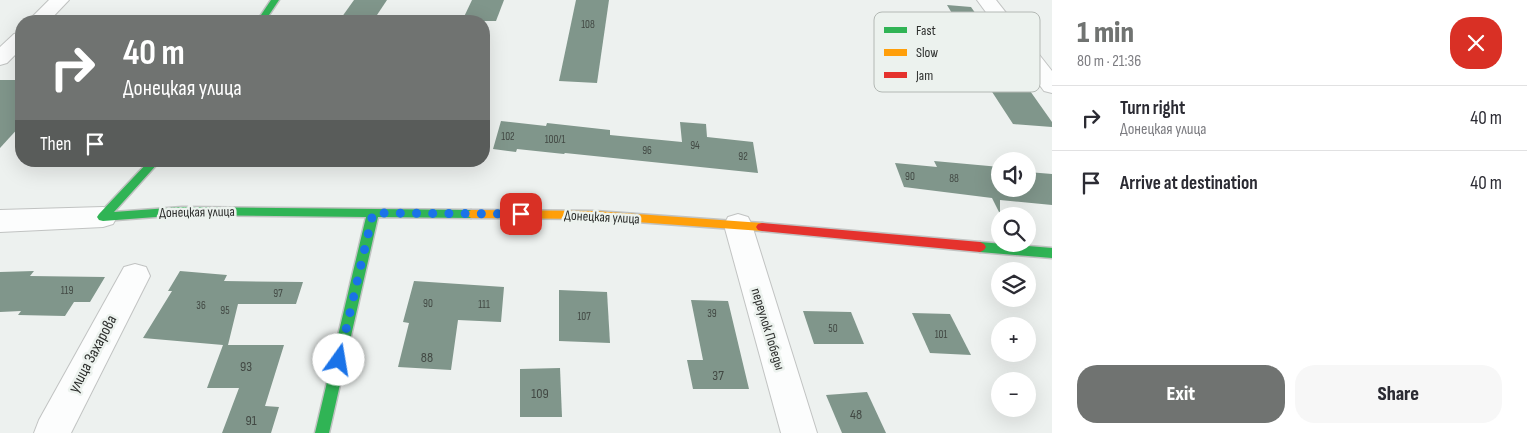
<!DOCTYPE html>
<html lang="en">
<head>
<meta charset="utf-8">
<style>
  body { margin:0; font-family:"Sofia Sans Condensed",sans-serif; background:#f7f7f7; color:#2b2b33; height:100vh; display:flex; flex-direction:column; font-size:19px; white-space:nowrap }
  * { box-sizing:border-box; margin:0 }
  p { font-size:16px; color:#7c7c81 }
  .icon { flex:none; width:28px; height:28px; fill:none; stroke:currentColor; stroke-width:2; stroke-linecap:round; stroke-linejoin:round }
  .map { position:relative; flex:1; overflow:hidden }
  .sheet { display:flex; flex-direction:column; background:#fff; width:475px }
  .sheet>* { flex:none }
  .guide { position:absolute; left:15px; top:15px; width:475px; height:152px; border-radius:20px; box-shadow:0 5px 20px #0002; background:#707371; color:#fff; overflow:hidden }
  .controls { position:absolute; left:991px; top:152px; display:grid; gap:10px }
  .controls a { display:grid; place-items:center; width:45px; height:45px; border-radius:50%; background:#fff; box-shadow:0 5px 20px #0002; font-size:25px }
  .pin { position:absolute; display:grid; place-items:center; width:42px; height:42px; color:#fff; margin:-21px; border-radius:10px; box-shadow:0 2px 8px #0006 }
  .me { position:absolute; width:55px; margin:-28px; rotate:13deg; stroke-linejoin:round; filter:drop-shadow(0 0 4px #0008) }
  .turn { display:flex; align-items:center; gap:18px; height:105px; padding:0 25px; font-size:22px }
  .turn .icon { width:65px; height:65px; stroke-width:2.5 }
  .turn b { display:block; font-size:35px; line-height:42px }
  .then { display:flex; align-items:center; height:48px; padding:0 25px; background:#0003; gap:10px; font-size:19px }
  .round { display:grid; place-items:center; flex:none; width:52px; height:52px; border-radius:20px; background:#f7f7f7 }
  .overview { display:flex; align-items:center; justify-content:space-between; height:85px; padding:0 25px }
  h1 { font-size:30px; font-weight:800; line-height:38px; color:#707371 }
  .button { display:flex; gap:10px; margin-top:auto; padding:10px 25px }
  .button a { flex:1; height:58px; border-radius:20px; background:#707371; color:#fff; font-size:20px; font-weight:800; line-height:58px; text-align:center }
  .button a+a { background:#f7f7f7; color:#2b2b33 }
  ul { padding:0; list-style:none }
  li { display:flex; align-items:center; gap:15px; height:65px; padding:0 25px; border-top:1px solid #e1e1e2 }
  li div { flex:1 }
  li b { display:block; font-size:19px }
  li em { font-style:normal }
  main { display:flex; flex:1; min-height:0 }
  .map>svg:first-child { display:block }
</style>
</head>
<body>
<main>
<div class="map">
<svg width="1052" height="433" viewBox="0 0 1052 433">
  <rect width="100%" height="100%" fill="#edf1ef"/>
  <g fill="#80968b">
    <polygon points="354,0 387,0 373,21 339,21"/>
    <polygon points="472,0 504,0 496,21 462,21"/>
    <polygon points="576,0 609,0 597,83 559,81"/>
    <polygon points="947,5 971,7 1052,122 1052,127 1013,124 983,78 973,77 957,49 974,50"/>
    <polygon points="0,80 21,80 21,125 0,148"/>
    <polygon points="501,121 546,126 547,123 610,130 610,135 682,142 680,122 706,124 707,137 753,142 758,173 565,153 564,154 517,149 516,152 493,149"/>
    <polygon points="934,161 1000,167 1000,189 1028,189 1028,172 1052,174 1052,205 1000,200 1000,214 992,198 904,187 895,163 937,167"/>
    <polygon points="34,271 30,276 105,277 90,302 74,302 65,316 18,315 21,311 0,312 0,272"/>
    <polygon points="180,271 227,275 224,281 303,282 296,304 238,304 228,345 284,345 265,406 279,407 271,433 222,433 239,388 207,388 223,345 143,338 172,291 168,291"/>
    <polygon points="414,281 504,287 501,322 458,320 451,370 398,367 409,323 403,322"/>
    <polygon points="559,290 607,292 610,343 559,341"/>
    <polygon points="691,300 728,301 749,389 693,389 687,360 703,360"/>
    <polygon points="803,311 851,312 864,344 814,344"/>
    <polygon points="912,313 950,314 971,355 930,353"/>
    <polygon points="560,368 562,417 520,417 520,369"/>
    <polygon points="867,392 886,433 842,433 826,395"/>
  </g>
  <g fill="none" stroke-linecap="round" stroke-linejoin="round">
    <defs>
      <g id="street">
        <polygon points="49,0 69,0 49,21 28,21"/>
        <polygon points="977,0 996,0 1052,71 1052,93 1044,91"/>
        <polygon points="21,32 21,49 7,63 0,65 0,47 14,34"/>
        <polygon points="103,207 113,210 117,217 113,224 103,227 0,232 0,210"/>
        <polygon points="738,214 748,217 752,225 817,433 781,433 724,225 728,217"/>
        <polygon points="135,264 146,267 150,276 71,433 34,433 39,420 124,267"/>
      </g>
      <g id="fast">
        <polygon points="271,0 279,0 265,21 257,21"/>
        <polygon points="149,161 160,161 114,212 182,207 471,210 477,214 471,218 378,217 329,433 315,433 366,217 182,215 103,221 99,220 97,217 99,214"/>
        <polygon points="980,242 1052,248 1052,258 980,252 976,250 974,247 976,244"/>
      </g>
      <polygon id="slow" points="471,210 595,211 762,223 766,224 768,227 766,230 762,231 595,219 471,218 465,214"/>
      <polygon id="jam" points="762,223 980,242 984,244 986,247 984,250 980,252 762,231 758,230 756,227 758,224"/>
    </defs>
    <use href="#street" stroke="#c1c3c2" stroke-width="2"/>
    <use href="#fast" stroke="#c1c3c2" stroke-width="3"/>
    <use href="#slow" stroke="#c1c3c2" stroke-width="3"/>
    <use href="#jam" stroke="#c1c3c2" stroke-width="3"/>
    <use href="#street" fill="#fcfdfd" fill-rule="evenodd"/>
    <use href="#fast" fill="#30b455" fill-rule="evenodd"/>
    <use href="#slow" fill="#ff9f0a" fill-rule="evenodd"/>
    <use href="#jam" fill="#e5322d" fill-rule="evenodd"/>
  </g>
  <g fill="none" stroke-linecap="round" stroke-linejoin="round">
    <polyline stroke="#1a73e8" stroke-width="9" stroke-dasharray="0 16.2" points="339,360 373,213 521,214"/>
  </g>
  <g text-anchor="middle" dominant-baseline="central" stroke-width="5" stroke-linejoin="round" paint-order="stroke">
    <g font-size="11" fill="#424944">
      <text x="588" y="24">108</text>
      <text x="508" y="136">102</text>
      <text x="555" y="139">100/1</text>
      <text x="695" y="145">94</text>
      <text x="647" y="150">96</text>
      <text x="743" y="156">92</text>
      <text x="910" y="176">90</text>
      <text x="954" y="178">88</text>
      <text x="67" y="290">119</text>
      <text x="278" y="293">97</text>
      <text x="428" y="303">90</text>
      <text x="484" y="304">111</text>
      <text x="201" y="305">36</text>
      <text x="225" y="310">95</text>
      <text x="712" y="313">39</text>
      <text x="584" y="316">107</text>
      <text x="833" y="328">50</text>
      <text x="941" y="334">101</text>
    </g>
    <g font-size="14" fill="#2d2f2d" stroke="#ecf2ee">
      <text transform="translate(197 212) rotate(-1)">Донецкая улица</text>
      <text transform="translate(602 217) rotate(3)">Донецкая улица</text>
      <text transform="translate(768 329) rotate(73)">переулок Победы</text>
    </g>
    <g font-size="14" fill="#424944">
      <text x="427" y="357">88</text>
      <text x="246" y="366">93</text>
      <text x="718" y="375">37</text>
      <text x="540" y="393">109</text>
      <text x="856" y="414">48</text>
      <text x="251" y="420">91</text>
    </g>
    <g font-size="16" fill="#2d2f2d" stroke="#ecf2ee">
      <text transform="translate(93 354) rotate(-62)">улица Захарова</text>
    </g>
  </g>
  <rect x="874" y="12" width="166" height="80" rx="8" fill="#ecf2ee" stroke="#b3b8b4" stroke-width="1"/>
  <rect x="884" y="27" width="23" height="6" fill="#30b455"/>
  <rect x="884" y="49" width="23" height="7" fill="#ff9f0a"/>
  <rect x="884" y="72" width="23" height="6" fill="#e5322d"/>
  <g font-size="14" fill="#2d2f2d">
    <text x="916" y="35">Fast</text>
    <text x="916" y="57">Slow</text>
    <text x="916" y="80">Jam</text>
  </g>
</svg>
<div class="controls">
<a><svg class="icon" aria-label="sound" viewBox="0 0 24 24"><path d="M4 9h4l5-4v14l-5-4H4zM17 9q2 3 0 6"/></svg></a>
<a><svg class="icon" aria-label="search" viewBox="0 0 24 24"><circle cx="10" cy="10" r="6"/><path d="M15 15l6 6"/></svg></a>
<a><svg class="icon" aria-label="layers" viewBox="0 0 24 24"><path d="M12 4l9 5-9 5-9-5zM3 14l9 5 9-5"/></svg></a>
<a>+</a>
<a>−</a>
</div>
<div class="pin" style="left:521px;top:214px;background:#d93025"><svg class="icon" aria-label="arrive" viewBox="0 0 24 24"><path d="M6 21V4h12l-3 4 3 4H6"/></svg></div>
<svg class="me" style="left:339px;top:360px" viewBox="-20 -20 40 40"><circle r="19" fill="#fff"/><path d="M0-13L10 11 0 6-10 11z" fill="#1a73e8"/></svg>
<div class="guide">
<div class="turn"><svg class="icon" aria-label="right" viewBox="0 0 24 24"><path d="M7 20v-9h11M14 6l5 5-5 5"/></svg><div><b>40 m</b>Донецкая улица</div></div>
<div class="then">Then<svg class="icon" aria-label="arrive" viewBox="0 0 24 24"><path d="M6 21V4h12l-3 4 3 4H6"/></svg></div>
</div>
</div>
<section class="sheet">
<div class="overview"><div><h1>1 min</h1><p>80 m · 21:36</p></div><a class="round" style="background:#d93025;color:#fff"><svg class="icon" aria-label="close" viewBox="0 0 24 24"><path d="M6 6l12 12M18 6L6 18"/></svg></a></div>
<ul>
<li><svg class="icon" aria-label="right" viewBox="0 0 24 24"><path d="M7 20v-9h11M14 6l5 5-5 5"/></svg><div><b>Turn right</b><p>Донецкая улица</p></div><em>40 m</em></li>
<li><svg class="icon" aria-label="arrive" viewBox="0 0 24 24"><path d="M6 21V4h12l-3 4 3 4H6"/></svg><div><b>Arrive at destination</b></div><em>40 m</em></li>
</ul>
<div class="button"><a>Exit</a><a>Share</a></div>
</section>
</main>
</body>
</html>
